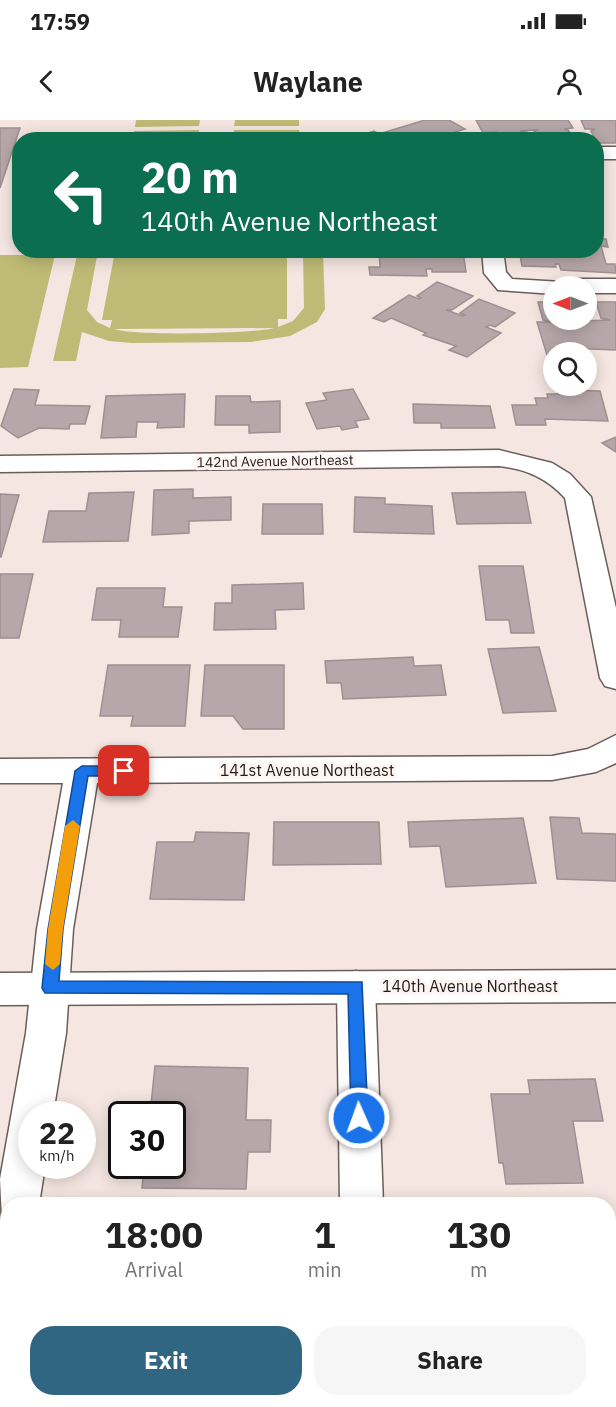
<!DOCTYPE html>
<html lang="en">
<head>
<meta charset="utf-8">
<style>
  body { margin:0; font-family:"IBM Plex Sans",sans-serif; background:#f6f6f6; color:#222; height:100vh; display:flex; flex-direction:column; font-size:22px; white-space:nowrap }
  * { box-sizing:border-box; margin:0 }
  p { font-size:20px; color:#767676 }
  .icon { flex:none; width:33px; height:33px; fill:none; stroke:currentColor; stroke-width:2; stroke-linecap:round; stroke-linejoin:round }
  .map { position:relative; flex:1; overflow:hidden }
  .side { position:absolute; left:0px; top:1077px; width:616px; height:210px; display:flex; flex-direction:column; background:#fff; border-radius:24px 24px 0 0; box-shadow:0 3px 15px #0003 }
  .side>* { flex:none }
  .guide { position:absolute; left:12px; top:12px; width:592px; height:126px; border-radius:24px; box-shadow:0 3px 15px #0003; background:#0b6e4f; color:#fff; overflow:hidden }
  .needle { width:39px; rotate:270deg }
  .controls { position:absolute; left:543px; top:156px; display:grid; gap:12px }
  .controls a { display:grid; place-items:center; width:54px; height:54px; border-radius:50%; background:#fff; box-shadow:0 3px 15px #0003; font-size:30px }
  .speed { position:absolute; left:18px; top:981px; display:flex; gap:12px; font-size:30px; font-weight:700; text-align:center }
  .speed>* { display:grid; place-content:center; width:78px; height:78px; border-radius:50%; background:#fff; box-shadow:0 3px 15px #0003; line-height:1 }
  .speed small { font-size:15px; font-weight:400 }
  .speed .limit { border:3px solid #111; border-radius:9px; background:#fff; color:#111 }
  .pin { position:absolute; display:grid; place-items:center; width:51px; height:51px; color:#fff; margin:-26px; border-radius:12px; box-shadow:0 3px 9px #0006 }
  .me { position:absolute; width:66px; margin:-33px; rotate:358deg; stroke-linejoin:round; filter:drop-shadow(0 0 4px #0008) }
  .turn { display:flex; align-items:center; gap:21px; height:126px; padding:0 30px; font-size:27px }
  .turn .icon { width:78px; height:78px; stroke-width:2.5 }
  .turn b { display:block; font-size:42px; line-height:51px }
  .eta { display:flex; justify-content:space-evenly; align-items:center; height:102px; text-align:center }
  .eta b { font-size:36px; font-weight:800; line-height:42px }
  .primary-button { display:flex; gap:12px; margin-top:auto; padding:12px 30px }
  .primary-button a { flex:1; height:69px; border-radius:24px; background:#306681; color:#fff; font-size:24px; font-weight:800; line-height:69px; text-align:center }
  .primary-button a+a { background:#f6f6f6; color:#222 }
  .status { display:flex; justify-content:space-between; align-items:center; height:42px; padding:0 30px; background:#fff; direction:ltr }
  .status svg { height:16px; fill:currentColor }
  header { display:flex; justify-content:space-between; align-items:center; height:78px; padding:0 30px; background:#fff; font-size:27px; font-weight:800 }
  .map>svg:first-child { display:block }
</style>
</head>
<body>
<div class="status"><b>17:59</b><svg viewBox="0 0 49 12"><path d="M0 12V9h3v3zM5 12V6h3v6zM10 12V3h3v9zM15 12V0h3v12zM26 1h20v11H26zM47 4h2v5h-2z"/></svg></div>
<header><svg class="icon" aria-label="back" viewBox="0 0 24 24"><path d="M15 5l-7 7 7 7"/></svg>Waylane<svg class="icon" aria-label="person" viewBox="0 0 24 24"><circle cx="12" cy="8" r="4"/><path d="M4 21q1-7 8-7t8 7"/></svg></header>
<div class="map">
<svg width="616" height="1287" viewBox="0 0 616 1287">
  <rect width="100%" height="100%" fill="#f5e6e1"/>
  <g fill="#bfbb76" fill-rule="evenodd">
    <polygon points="136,0 200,0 199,6 135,7"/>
    <polygon points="235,0 299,0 299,6 234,6"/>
    <polygon points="199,10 198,19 132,19 134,11"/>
    <polygon points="234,10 299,10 300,19 234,19"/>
    <path d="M 78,131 L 98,131 L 87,190 L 97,202 L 110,208 L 112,200 L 102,200 L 115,131 L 287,131 L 287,199 L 278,199 L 278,207 L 293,201 L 304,188 L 303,131 L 323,131 L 325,189 L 317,202 L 290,216 L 251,222 L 132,223 L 109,221 L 82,212 L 76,241 L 53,241 ZM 274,208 C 251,214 135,216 114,209 Z"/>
    <polygon points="0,135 55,135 28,247 0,248"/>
  </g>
  <g fill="#b7a7aa" stroke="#9e8f92" stroke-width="1.5">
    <polygon points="425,0 449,0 465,9 455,12 475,20 366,20 359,16 374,11 379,14"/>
    <polygon points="476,0 568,0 573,8 564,9 568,10 575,20 538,20 534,12 537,10 520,11 527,12 531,20 495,20 493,15 498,14 497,12 483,13"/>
    <polygon points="581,0 616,0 616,23 597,23 591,11 595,9 585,9"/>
    <polygon points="0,8 20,8 0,68"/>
    <polygon points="597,110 600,119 606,119 608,127 601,126 606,144 615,144 616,153 561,150 559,144 555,144 556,147 522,146 519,130 597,130"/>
    <polygon points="379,130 426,130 426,135 431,135 430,132 463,132 466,152 432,152 432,149 426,149 427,156 370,155 369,147 380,147"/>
    <polygon points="437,162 473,176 452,190 446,190 463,196 465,195 460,193 479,179 515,193 495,207 490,205 486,207 501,213 467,237 449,230 456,226 423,215 426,213 391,198 384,202 373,198 409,175 419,179 421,178 417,176"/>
    <polygon points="538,182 554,182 554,200 580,201 610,200 601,198 596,182 616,182 616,230 567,228 568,232 547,235 537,202 555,202 543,200"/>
    <polygon points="14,269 39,270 35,285 90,286 85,304 70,304 69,309 39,308 18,318 1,306"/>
    <polygon points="353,269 369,299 355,301 358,307 342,310 340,306 317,309 306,283 327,280 323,273"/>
    <polygon points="558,270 600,271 608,301 545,299 546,305 516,305 512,285 537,285 535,278 548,278 547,274 559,274"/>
    <polygon points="185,274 184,307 157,308 158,302 137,302 136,317 101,318 106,276"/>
    <polygon points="216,276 250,276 251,282 280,281 280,312 249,313 249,305 215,305"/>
    <polygon points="413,284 490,286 495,308 441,308 441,303 414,303"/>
    <polygon points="616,317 616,332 602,323"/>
    <polygon points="193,369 193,378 231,377 231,400 189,401 189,413 152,415 154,370"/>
    <polygon points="134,372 128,421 43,422 49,391 86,391 89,373"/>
    <polygon points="525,372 531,403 457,404 452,373"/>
    <polygon points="0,374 19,375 1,437 0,437"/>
    <polygon points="355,377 385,378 385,384 432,386 434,414 354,412"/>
    <polygon points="263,384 322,384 323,414 262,414"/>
    <polygon points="479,446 523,446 534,513 511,513 509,500 486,500"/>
    <polygon points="0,454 33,454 19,518 0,518"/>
    <polygon points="303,463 304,489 275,490 276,509 214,510 215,483 232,483 232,465"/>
    <polygon points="97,468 165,468 163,487 182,487 178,517 119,517 121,500 92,500"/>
    <polygon points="539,527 556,591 503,593 488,529"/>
    <polygon points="413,537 414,546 441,545 446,575 343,579 341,563 327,563 325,541"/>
    <polygon points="108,545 190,545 185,606 131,606 133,596 100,596"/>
    <polygon points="205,545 284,545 284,609 243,609 233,596 201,596"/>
    <polygon points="550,697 579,698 582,713 616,714 616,761 557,759"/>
    <polygon points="523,698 536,763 446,767 440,726 410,727 408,702"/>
    <polygon points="274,702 379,702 381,744 273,745"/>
    <polygon points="196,712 249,713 244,780 150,779 157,722 194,722"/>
    <polygon points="155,946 248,948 246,1000 271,1000 270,1032 248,1032 246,1069 142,1068 144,1046 172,1046 172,994 150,994"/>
    <polygon points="595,959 603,1001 573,1001 583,1063 506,1064 503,1043 499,1043 491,974 530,974 528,960"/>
    <polygon points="565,1081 566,1084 503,1084 502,1082"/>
    <polygon points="80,1082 142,1083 79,1084"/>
    <polygon points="609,1129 613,1129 616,1147 616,1240 609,1240"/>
    <polygon points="126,1280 187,1280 186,1287 125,1287"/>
    <polygon points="614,1281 615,1287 578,1287 577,1282"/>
  </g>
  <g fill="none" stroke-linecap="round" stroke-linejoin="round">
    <defs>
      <g id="minor">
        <rect x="597" y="27" width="19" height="12"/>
        <polygon points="482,130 503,130 506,152 512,159 562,162 565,166 554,166 554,174 498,170 484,153"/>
        <polygon points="577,159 616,159 616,173 586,173 586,166 566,166 569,161"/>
        <path d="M 499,330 L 552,343 L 570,354 L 591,377 L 616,488 L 616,569 L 605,566 L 600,558 L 565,378 C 547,358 526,349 499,346 L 0,352 L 0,336 Z"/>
        <polygon points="616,615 616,643 596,652 552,660 97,663 73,809 66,913 53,994 32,994 32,1046 45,1046 39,1084 8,1084 8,1101 2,1099 0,1059 26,913 37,809 63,663 0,663 0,639 552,636 588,629"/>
        <polygon points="356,851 370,855 375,867 383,1084 340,1084 337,867 342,855"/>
        <polygon points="8,1117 8,1204 0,1207 0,1120"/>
        <polygon points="344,1280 392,1280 393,1287 345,1287"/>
      </g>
      <polygon id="tertiary" points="616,850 616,882 0,885 0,853"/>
    </defs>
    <use href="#minor" stroke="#6a5e5a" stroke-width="3"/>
    <use href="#tertiary" stroke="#6a5e5a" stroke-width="3"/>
    <use href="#minor" fill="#fff" fill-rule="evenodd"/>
    <use href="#tertiary" fill="#fff" fill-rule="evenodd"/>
  </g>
  <polygon fill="#1a73e8" stroke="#114b97" stroke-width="1.5" points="82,646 124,646 131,651 124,656 88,656 63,809 59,861 362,862 368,998 365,1003 359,1006 353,1003 351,998 348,874 45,873 42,868 48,809 75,651"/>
  <polygon fill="#f59e0b" points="73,700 80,706 63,809 60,844 53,850 45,844 48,809 65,706"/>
  <g text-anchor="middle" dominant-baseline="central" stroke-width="6" stroke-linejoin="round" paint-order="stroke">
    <g font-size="14" fill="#211c1a" stroke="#fef5f2">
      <text transform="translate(275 341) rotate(-1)">142nd Avenue Northeast</text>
    </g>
    <g font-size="16" fill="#211c1a" stroke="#fef5f2">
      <text x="307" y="650">141st Avenue Northeast</text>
      <text x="470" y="866">140th Avenue Northeast</text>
    </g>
  </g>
</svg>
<div class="controls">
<a><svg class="needle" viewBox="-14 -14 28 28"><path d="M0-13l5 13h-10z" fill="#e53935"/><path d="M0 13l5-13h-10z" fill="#767676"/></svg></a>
<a><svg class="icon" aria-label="search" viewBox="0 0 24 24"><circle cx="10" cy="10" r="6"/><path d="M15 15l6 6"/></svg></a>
</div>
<div class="speed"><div>22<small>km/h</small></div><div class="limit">30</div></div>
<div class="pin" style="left:124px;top:651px;background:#d93025"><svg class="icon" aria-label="arrive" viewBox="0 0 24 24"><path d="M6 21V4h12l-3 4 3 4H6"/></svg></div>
<svg class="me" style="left:359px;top:998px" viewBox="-20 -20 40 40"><circle r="17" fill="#1a73e8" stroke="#fff" stroke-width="3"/><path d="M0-11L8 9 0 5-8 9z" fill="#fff"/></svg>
<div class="guide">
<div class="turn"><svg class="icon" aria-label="left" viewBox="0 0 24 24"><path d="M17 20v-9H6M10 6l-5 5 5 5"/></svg><div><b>20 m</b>140th Avenue Northeast</div></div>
</div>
<section class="side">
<div class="eta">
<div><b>18:00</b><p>Arrival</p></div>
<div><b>1</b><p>min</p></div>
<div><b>130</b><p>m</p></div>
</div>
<div class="primary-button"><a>Exit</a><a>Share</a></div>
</section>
</div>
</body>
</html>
